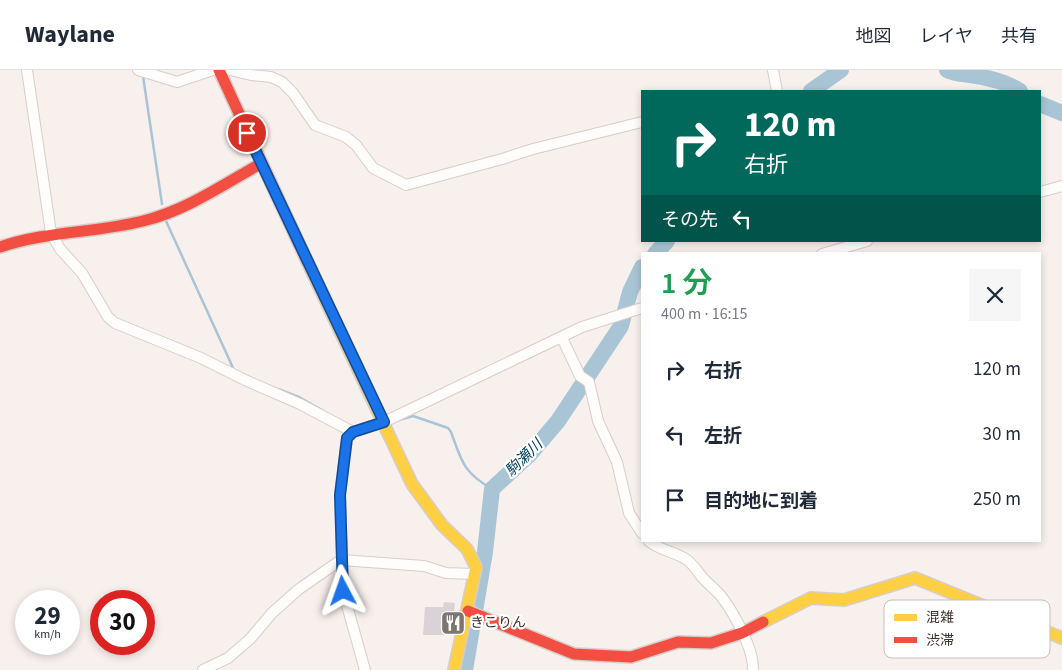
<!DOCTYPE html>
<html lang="ja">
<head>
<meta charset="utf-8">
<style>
  body { margin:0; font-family:"Source Sans 3","Noto Sans JP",sans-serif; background:#f6f6f7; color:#1f2937; height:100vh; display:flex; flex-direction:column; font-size:19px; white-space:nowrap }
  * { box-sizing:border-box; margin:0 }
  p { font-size:16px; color:#747a83 }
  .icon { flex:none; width:28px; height:28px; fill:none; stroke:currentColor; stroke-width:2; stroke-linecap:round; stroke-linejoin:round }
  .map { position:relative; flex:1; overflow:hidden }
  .sheet { position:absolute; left:641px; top:182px; width:400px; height:290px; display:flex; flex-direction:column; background:#fff; border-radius:0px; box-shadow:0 2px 8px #0003 }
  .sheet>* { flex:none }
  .guide { position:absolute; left:641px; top:20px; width:400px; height:152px; border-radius:0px; box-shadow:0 2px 8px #0003; background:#00695c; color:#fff; overflow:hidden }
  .speed { position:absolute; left:15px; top:520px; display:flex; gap:10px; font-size:25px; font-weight:700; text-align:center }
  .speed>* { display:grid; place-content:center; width:65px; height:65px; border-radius:50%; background:#fff; box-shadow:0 2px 8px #0003; line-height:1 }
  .speed small { font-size:12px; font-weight:400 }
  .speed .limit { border:8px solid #d22; background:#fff; color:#111 }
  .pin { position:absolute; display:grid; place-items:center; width:42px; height:42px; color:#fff; margin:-21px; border:2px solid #fff; border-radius:50%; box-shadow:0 1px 5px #0007 }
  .me { position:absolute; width:55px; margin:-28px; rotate:356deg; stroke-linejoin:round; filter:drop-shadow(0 0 4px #0008) }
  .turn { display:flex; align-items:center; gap:18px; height:105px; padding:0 20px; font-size:22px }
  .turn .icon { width:65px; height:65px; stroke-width:2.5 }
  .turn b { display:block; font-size:35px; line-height:42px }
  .then { display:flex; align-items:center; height:48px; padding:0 20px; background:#0003; gap:10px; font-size:19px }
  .round { display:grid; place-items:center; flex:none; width:52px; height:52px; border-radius:0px; background:#f6f6f7 }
  .headline { display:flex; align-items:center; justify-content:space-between; height:85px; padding:0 20px }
  h1 { font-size:30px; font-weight:600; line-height:38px; color:#1e9e55 }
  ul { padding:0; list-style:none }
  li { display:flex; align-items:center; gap:15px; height:65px; padding:0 20px }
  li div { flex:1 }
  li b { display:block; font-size:19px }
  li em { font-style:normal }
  header { display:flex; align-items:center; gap:30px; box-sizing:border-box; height:70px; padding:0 25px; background:#fff; border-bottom:1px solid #e0e1e3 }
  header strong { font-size:24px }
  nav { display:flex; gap:28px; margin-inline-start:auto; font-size:18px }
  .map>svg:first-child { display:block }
</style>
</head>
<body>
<header>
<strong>Waylane</strong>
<nav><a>地図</a><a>レイヤ</a><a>共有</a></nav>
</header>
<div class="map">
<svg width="1062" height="600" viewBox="0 0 1062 600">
  <rect width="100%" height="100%" fill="#f8f0ed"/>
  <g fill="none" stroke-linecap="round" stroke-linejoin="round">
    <g stroke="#a9c5d5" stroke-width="2.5">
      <polyline points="143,6 162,134"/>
      <polyline points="166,151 234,300"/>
      <polyline points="278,319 299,327 322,340"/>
      <path d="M 399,350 L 413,346 L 448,358 L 451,362 C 462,392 463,402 492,419"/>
    </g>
    <g stroke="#a9c5d5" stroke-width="16">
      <path d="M 947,0 C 955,4 961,4 970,5 C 986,7 1006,12 1020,21"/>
      <polyline points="811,21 841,0"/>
      <polyline points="1040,34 1062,43"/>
      <polyline points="655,184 667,171"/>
      <polyline points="465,600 485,482 492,419 530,384 558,351 621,256 630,222 642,197"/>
    </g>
  </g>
  <polygon fill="#d9d3d7" points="444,532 455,533 454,543 458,544 453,563 445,561 445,565 423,565 425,537 443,537"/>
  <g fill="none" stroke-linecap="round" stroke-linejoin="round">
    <defs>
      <g id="street">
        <polyline points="27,0 51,163 60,179 82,203 108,247 115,253 201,288 245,310 300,334 353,362"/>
        <polyline points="138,0 177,12 213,0"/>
        <polyline points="230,0 251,5 271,7 282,12 293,23 315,55 346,67 356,75 373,98 406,115 502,89 533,79 642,52"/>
        <polyline points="773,0 777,21"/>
        <polyline points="1040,122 1062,116"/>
        <polyline points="822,184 867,171"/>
        <polyline points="562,268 580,306 589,312 598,351 617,392 629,443 642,463"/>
        <path d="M 649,471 C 659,480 672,481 684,488 C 692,492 696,500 702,507 C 708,514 715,519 721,526 C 734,543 754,579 753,600"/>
        <polyline points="203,600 228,588 250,569 272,543 299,519 341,490 424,496 446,503 474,504"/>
        <polyline points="365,600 343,521 340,425 347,368 353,362 384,352 582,257 642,238"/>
      </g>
      <g id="slow">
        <polyline points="307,191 412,414 442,455 467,479 476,497 454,600"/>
        <polyline points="763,552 811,528 844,530 915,508 1062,568"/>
      </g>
      <g id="jam">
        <polyline points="219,0 307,191"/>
        <path d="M 0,177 C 47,161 95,163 143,151 C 185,141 223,115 260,94"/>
        <polyline points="468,541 574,584 631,587 678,572 711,573 742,563 763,552"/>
      </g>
    </defs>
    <use href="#street" stroke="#d7cdca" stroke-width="12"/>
    <use href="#slow" stroke="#d7cdca" stroke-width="14"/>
    <use href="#jam" stroke="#d7cdca" stroke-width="14"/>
    <use href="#street" stroke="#fefdfc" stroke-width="10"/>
    <use href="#slow" stroke="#ffcf43" stroke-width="11"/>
    <use href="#jam" stroke="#f24e42" stroke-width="11"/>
  </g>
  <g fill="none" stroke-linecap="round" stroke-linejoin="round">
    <defs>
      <polyline id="route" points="247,63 384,352 353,362 347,368 340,425 343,521"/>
    </defs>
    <use href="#route" stroke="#114b97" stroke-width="12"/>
    <use href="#route" stroke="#1a73e8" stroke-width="9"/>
  </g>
  <defs>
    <symbol id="restaurant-square" viewBox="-11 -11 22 22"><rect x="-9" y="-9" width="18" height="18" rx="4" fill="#7f7470" stroke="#fff"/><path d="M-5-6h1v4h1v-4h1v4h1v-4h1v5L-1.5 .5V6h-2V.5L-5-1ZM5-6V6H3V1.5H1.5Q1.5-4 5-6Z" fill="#fff"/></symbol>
  </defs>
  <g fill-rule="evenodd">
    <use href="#restaurant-square" x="439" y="539" width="28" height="28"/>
  </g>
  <g text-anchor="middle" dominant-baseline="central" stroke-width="4.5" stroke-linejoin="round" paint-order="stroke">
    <g font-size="14" fill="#3e312c" stroke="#fff" text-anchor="start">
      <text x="470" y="553">きこりん</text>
    </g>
    <g font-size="15" font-style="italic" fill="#07435c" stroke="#fff">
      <text transform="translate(524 388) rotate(-45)">駒瀬川</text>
    </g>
  </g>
  <rect x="884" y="530" width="166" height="58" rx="8" fill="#fff" stroke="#c5c1c0" stroke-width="1"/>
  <rect x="894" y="544" width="23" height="7" fill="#ffcf43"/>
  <rect x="894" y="567" width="23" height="6" fill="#f24e42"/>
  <g font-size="14" fill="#3e312c">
    <text x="926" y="552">混雑</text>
    <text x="926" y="575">渋滞</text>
  </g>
</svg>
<div class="speed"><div>29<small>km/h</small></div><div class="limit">30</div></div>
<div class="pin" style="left:247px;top:63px;background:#d93025"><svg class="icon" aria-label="arrive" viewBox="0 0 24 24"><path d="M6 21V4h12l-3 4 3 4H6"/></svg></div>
<svg class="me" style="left:343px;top:521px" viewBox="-20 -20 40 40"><path d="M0-17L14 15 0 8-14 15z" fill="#1a73e8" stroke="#fff" stroke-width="4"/></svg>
<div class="guide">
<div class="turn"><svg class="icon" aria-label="right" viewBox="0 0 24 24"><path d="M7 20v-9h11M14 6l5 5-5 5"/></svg><div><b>120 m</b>右折</div></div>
<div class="then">その先<svg class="icon" aria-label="left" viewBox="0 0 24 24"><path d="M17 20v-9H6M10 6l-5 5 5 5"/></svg></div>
</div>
<section class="sheet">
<div class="headline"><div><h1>1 分</h1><p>400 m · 16:15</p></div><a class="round"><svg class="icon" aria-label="close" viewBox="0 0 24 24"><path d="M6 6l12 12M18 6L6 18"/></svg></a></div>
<ul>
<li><svg class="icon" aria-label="right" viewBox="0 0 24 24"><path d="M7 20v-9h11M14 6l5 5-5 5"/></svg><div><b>右折</b></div><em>120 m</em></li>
<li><svg class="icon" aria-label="left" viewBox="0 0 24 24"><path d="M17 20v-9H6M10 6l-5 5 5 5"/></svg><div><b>左折</b></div><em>30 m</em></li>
<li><svg class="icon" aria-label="arrive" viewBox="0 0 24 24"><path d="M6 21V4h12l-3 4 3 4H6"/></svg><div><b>目的地に到着</b></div><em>250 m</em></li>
</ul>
</section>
</div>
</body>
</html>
